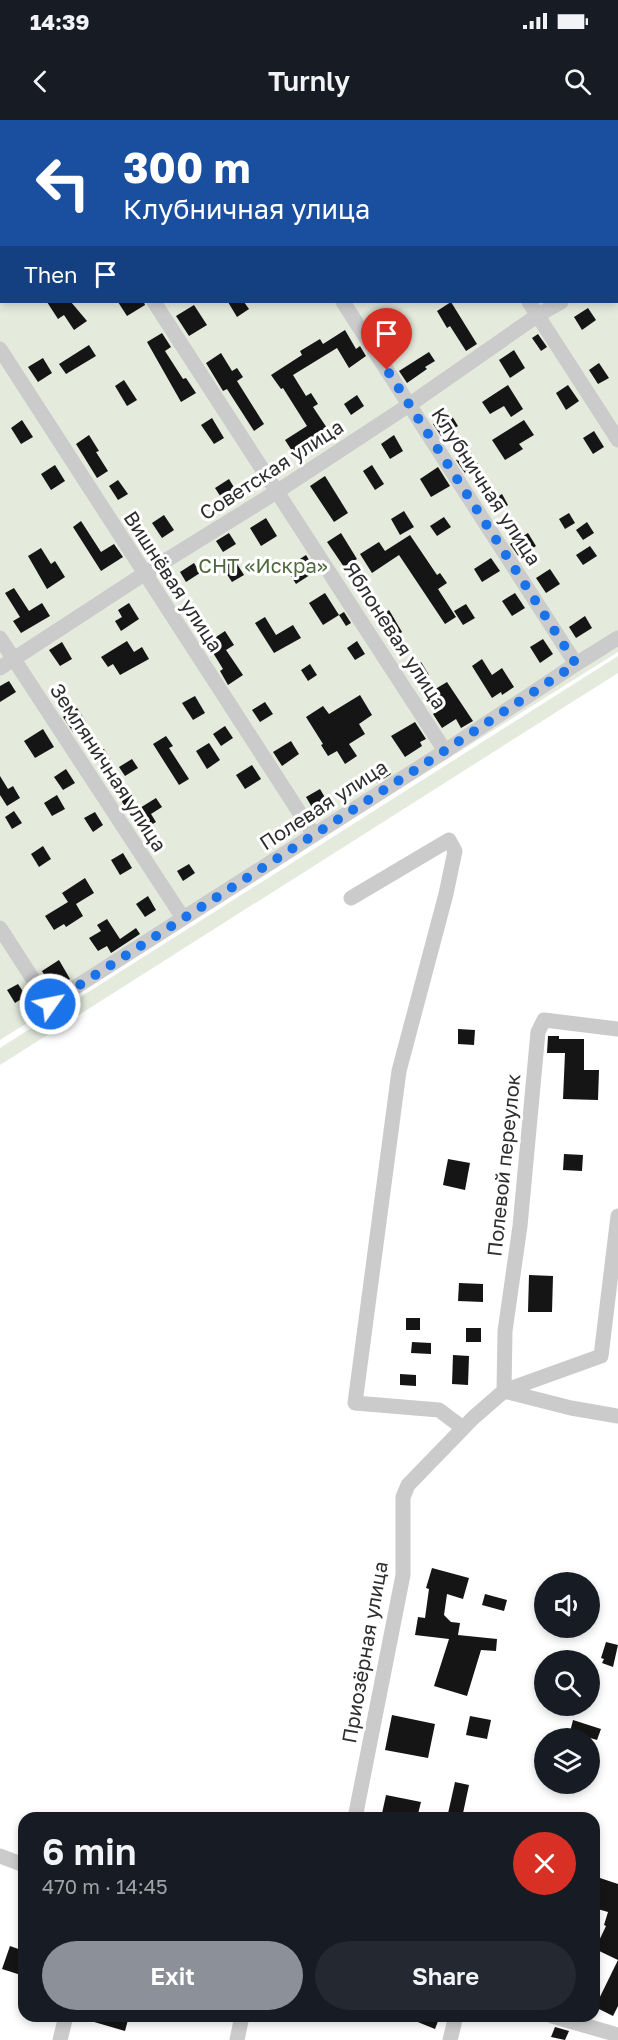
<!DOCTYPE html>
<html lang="en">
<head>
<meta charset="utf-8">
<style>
  body { margin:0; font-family:"Golos Text",sans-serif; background:#242831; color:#f1f3f6; height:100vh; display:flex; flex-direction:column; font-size:22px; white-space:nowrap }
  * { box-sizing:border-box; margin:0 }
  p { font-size:20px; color:#9ea1a6 }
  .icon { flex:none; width:33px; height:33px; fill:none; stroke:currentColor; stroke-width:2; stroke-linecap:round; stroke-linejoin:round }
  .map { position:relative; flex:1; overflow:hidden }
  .side { position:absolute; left:18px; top:1692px; width:582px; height:210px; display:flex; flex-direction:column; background:#171b24; border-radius:18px; box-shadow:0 3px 9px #0003 }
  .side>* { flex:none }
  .guide { position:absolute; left:0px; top:0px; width:618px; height:183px; box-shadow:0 3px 9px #0003; background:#1a4fa0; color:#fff; overflow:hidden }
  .controls { position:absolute; left:534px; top:1452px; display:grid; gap:12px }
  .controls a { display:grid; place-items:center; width:66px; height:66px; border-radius:50%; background:#171b24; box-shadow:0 3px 9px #0003; font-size:30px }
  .pin { position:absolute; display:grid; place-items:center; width:51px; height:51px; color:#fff; margin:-62px -26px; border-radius:50% 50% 50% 0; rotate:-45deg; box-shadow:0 0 6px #0007 }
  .pin .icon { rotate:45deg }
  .me { position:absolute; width:66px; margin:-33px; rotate:57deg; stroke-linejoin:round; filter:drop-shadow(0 0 4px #0008) }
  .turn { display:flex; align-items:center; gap:21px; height:126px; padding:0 24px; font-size:27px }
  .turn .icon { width:78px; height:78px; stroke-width:2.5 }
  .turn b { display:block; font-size:42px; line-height:51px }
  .then { display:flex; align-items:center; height:57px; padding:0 24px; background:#0003; gap:12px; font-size:22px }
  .round { display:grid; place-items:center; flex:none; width:63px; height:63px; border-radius:32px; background:#242831 }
  .summary { display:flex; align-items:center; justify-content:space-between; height:102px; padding:0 24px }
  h1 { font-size:36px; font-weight:600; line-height:45px }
  .button { display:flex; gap:12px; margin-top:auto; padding:12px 24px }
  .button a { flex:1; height:69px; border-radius:36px; background:#8c9099; color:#fff; font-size:24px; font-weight:600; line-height:69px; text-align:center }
  .button a+a { background:#242831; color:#f1f3f6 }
  .status { display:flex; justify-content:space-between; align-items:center; height:42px; padding:0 30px; background:#171b24; direction:ltr }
  .status svg { height:16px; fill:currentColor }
  header { display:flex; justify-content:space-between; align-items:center; height:78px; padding:0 24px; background:#171b24; font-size:27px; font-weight:600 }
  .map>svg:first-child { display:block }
</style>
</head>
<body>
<div class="status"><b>14:39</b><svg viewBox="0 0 49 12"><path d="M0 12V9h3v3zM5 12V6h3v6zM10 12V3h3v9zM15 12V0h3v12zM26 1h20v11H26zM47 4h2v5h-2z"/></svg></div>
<header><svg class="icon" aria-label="back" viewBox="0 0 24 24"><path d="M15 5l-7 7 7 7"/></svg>Turnly<svg class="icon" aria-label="search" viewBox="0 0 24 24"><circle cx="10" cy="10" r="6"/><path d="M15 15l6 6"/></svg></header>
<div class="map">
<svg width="618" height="1920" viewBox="0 0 618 1920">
  <rect width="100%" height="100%" fill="#fff"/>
  <g fill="#e4ebdd" fill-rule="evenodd">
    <path d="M 0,0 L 618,0 L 618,532 L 0,920 ZM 2,2 L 616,2 L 616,182 L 2,182 Z"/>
    <polygon points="618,536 618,553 0,945 0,928"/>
  </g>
  <g fill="#151515">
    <polygon points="47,182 71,182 87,201 74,210 64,195 58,199"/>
    <polygon points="118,182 144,182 145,185 127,196"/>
    <polygon points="228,182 244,182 249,189 237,197"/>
    <polygon points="451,182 477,224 466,231 450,206 447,208 437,191"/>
    <polygon points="194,185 207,205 189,216 176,196"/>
    <polygon points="588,188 596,200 582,210 574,197"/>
    <polygon points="404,199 410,208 382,225 376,216"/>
    <polygon points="345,210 356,229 360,226 366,236 349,248 337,228 293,255 306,276 311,273 318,284 313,287 329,311 294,334 285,320 307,306 283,268 281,269 271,255 302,235 300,231 320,219 323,224"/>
    <polygon points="162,213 171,227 165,231 183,259 186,258 196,273 181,282 147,222"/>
    <polygon points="538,214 547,227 541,231 532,218"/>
    <polygon points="89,225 96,236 66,254 59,244"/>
    <polygon points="514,230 525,248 510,258 499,240"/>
    <polygon points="429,232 435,241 425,247 427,249 407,263 399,251"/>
    <polygon points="221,233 232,251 237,248 243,257 237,261 264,304 254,311 227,269 223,271 206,243"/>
    <polygon points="43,238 52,253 38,262 28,247"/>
    <polygon points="599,243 609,258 598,264 589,250"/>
    <polygon points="124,260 137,280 127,286 115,266"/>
    <polygon points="508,265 523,289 511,297 504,286 490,294 482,282"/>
    <polygon points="568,265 579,281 566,290 556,273"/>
    <polygon points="357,275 364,286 351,295 344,284"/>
    <polygon points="450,293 458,306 441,316 433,304"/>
    <polygon points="212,298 224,318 214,324 201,305"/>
    <polygon points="22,300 33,317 21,324 11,308"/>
    <polygon points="524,300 534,315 519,324 523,329 505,340 492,320"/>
    <polygon points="594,311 604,327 593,334 583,318"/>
    <polygon points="89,315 99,331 96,332 108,351 97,358 76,324"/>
    <polygon points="394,315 403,331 390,339 381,324"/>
    <polygon points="470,331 478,344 465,353 456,340"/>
    <polygon points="55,345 65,361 51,370 41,354"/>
    <polygon points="372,345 384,364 375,370 363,351"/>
    <polygon points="438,347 450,366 431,377 420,359"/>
    <polygon points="325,356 348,393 334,402 310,366"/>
    <polygon points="229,359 238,374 224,382 215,368"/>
    <polygon points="118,360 128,374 118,380 109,366"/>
    <polygon points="502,374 508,385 494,394 488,383"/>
    <polygon points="404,391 414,407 400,415 391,399"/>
    <polygon points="569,393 575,403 565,409 559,399"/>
    <polygon points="164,395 174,410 162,418 152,403"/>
    <polygon points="444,397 451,407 437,416 430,406"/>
    <polygon points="266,398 277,416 261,426 250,408"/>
    <polygon points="81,401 101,432 114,424 123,437 101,451 73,407"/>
    <polygon points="587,402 594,413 583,420 576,410"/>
    <polygon points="229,413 236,424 223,432 216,421"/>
    <polygon points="341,413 357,439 344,447 327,422"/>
    <polygon points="528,413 536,426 519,437 510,424"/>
    <polygon points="410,415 437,455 440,453 447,463 438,469 456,497 445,504 399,435 372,453 360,434 379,422 385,431"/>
    <polygon points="590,426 597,436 583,445 576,435"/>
    <polygon points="41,428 51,444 55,441 65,457 47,469 28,436"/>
    <polygon points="306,435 316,451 296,464 286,448"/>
    <polygon points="232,436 244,455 232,462 220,444"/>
    <polygon points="491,438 500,451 482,462 474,449"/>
    <polygon points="194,443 200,453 186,462 180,452"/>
    <polygon points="550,449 560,464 546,473 536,458"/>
    <polygon points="14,468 29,491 42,483 50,496 21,513 13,501 20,497 5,473"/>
    <polygon points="325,473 339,495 323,505 309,483"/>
    <polygon points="515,473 525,488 512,496 502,481"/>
    <polygon points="129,483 139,499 121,511 115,501 122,497 118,490"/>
    <polygon points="466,484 475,498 463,505 454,491"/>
    <polygon points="389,490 402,512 390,521 376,499"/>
    <polygon points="344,492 351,503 346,506 339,495"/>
    <polygon points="585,496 592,508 576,518 569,507"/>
    <polygon points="265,497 276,515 293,505 301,518 274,533 255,503"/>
    <polygon points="225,511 234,525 226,530 243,555 228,565 220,551 223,549 207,523"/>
    <polygon points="543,519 553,534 540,543 530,527"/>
    <polygon points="127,521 134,532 142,527 149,539 120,555 113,544 108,547 101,537"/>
    <polygon points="357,521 365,534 355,540 347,528"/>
    <polygon points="62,522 72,539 60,546 49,530"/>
    <polygon points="482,539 492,555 502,548 514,567 502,575 501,572 492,578 472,546"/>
    <polygon points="421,542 429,555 418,561 410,548"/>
    <polygon points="310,544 317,555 308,561 301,550"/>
    <polygon points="9,561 16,572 0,582 0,566"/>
    <polygon points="447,562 473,601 461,608 456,599 442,608 433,594 443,588 432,571"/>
    <polygon points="360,575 372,595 359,604 365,614 349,624 357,636 345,644 337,631 328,636 321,625 323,624 306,597 323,586 329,594"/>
    <polygon points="195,576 205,593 193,600 182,583"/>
    <polygon points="265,582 273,594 260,602 252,590"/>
    <polygon points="77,588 87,603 73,612 63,597"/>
    <polygon points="415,602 426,619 420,622 422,626 405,637 391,616"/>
    <polygon points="225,606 233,618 221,626 213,614"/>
    <polygon points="43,609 54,627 35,638 24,621"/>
    <polygon points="166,616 173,626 169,628 189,659 179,665 153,624"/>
    <polygon points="291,621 299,634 282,646 273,632"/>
    <polygon points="209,623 220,640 207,649 196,631"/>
    <polygon points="104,629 111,641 101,647 93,636"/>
    <polygon points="132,639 138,648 125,656 119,647"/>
    <polygon points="383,642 391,654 377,663 369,651"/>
    <polygon points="252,645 261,659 245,669 236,655"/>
    <polygon points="66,649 75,663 63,670 54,657"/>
    <polygon points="0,656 8,669 13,666 20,678 7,686 0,675"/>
    <polygon points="320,669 327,681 313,689 306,677"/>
    <polygon points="129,671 136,682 126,688 119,677"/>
    <polygon points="57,675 65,689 52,696 44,683"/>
    <polygon points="156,678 162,687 151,694 156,702 146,708 135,691"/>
    <polygon points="14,691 22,703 12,709 5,697"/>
    <polygon points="95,692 103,705 93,712 84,698"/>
    <polygon points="154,711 163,725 153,732 144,718"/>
    <polygon points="43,726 51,739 39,747 31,734"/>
    <polygon points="123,733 132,748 120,755 111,740"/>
    <polygon points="189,744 195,753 183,761 177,751"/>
    <polygon points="85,758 94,773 76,784 83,796 66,807 64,804 54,810 45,796 68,782 62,773"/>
    <polygon points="148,776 156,790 145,797 136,784"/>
    <polygon points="107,799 120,819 136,808 140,814 111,833 107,826 98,831 89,818 101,811 97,805"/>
    <polygon points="59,840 70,859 53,870 42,851"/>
    <polygon points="18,864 26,876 15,883 7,870"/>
    <polygon points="458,909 475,910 474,925 458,924"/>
    <polygon points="548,916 559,916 559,919 584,919 584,950 599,950 598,980 563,979 565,933 547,933"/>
    <polygon points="564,1034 583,1035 582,1051 563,1050"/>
    <polygon points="448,1039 470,1043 465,1070 443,1065"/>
    <polygon points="529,1155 553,1156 552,1192 528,1192"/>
    <polygon points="459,1163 483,1164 483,1182 458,1181"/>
    <rect x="406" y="1198" width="14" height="12"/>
    <rect x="466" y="1208" width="15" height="14"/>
    <polygon points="412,1222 431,1223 431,1234 411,1233"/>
    <polygon points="453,1235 469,1236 468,1265 452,1264"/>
    <polygon points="400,1254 416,1255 416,1266 400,1265"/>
    <polygon points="432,1448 469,1458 463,1479 447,1474 444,1495 451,1502 460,1503 458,1515 497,1519 496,1531 481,1530 467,1576 434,1566 449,1519 415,1515 418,1497 425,1498 429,1469 426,1468"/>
    <polygon points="485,1474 507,1480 504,1491 482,1485"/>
    <polygon points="606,1522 618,1525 613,1547 602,1543 604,1539 601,1538"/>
    <polygon points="392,1595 435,1604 428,1638 385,1630"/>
    <polygon points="470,1596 491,1600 487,1619 466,1615"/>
    <polygon points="573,1600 601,1609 597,1620 570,1612"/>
    <polygon points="455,1662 469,1665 462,1698 447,1698"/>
    <polygon points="386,1675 421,1682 417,1698 381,1698"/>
    <polygon points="600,1758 618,1764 618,1840 595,1829 606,1806 604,1805 608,1792 594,1788 594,1777"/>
    <polygon points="10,1826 24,1831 24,1856 2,1849"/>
    <polygon points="618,1840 618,1886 613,1896 595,1887"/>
    <polygon points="85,1896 129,1896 125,1911 84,1899"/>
    <polygon points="403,1896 440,1896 435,1909"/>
    <polygon points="555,1907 569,1911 565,1920 551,1917"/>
  </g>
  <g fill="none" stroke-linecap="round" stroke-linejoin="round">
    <g stroke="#cbcbcb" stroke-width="15">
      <polyline points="35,0 36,2"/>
      <polyline points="225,0 226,2"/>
      <polyline points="411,0 411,2"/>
      <polyline points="596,0 597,2"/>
      <polyline points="260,2 262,0"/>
      <polyline points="616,31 618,33"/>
      <polyline points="616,148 618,147"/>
      <polyline points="0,171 2,170"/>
      <polyline points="154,182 445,631"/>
      <polyline points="343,182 576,544"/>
      <polyline points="529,182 618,320"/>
      <polyline points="0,229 314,715"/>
      <polyline points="0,518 183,798"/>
      <polyline points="0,548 144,454 278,371 409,285 538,195 561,182"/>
      <polyline points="351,778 449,720 455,731 446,774 399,951 355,1283 439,1290 463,1308"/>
      <polyline points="0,808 49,884 445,631 576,544 618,518"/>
      <polyline points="618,1096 601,1236 504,1271 571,1288 618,1296"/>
      <polyline points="355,1698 403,1455 403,1377 408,1365 473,1298 504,1271 505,1211 520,1106 538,912 544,900 618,909"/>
      <polyline points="0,1736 24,1745"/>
      <polyline points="552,1896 618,1915"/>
      <polyline points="60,1920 66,1896"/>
      <polyline points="237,1920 242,1896"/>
      <polyline points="450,1920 456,1896"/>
    </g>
  </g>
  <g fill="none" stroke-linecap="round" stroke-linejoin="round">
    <polyline stroke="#1a73e8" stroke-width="10" stroke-dasharray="0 18" points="50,884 426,643 576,544 387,250"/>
  </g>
  <g text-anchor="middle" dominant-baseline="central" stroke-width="6" stroke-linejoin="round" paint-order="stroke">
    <g font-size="20" fill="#2e2e2e" stroke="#fff">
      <text transform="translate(271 349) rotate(-33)">Советская улица</text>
      <text transform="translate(487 366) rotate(57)">Клубничная улица</text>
      <text transform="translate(174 461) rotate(57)">Вишнёвая улица</text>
      <text transform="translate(396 515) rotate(57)">Яблоневая улица</text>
      <text transform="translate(109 647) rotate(57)">Земляничная улица</text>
      <text transform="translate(323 684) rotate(-33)">Полевая улица</text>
      <text transform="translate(503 1045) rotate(-84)">Полевой переулок</text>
      <text transform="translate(364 1532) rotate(-80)">Приозёрная улица</text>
    </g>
    <g font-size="20" fill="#4f683e" stroke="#fff">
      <text x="263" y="445">СНТ «Искра»</text>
    </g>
  </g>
</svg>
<div class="controls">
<a><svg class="icon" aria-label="sound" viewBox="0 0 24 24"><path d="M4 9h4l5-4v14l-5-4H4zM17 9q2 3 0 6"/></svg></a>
<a><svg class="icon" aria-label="search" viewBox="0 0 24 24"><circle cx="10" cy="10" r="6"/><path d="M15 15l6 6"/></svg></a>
<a><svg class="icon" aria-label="layers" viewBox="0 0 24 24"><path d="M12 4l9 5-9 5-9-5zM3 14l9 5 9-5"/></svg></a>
</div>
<div class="pin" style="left:387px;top:250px;background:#d93025"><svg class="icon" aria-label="arrive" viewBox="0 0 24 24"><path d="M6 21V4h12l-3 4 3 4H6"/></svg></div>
<svg class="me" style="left:50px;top:884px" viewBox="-20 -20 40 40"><circle r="17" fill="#1a73e8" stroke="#fff" stroke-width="3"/><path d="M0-11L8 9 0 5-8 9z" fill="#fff"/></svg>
<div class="guide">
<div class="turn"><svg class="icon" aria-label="left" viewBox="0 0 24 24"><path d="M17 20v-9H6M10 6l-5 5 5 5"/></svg><div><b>300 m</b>Клубничная улица</div></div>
<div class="then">Then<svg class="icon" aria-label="arrive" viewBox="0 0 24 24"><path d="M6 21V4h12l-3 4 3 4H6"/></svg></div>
</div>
<section class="side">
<div class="summary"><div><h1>6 min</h1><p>470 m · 14:45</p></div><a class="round" style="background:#d93025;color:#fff"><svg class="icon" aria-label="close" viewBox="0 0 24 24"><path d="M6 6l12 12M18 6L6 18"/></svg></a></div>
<div class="button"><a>Exit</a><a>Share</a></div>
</section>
</div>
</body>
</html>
